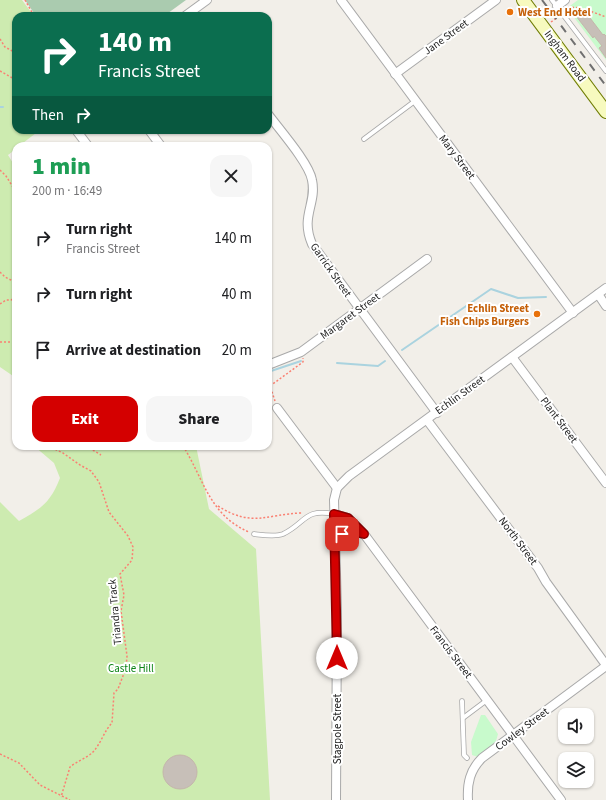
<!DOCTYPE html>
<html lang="en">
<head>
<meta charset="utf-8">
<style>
  body { margin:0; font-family:"Source Sans 3",sans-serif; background:#f6f6f6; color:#202124; height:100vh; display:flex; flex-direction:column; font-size:15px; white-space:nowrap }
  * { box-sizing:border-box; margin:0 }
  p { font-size:13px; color:#757577 }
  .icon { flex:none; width:22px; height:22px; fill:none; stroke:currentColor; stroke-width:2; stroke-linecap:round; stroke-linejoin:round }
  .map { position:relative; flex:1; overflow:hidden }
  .sheet { position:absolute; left:12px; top:142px; width:260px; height:308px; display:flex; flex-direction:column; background:#fff; border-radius:12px; box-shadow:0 1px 3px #0004 }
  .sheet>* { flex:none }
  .guide { position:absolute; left:12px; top:12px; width:260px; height:122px; border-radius:12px; box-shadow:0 1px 3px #0004; background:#0b6e4f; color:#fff; overflow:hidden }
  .buttons { position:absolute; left:558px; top:708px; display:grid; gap:8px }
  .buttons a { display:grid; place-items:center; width:36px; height:36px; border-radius:8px; background:#fff; box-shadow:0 1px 3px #0004; font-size:20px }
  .pin { position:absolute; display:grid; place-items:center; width:34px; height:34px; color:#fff; margin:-17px; border-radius:8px; box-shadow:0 2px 6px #0006 }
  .me { position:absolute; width:44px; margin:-22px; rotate:0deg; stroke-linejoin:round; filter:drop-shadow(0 0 3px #0008) }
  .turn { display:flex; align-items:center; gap:14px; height:84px; padding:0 20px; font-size:18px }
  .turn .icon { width:52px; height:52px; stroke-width:2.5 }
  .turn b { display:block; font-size:28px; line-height:34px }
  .then { display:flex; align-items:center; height:38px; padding:0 20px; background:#0003; gap:8px; font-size:15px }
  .round { display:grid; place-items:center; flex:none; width:42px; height:42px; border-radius:12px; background:#f6f6f6 }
  .headline { display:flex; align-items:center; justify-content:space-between; height:68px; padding:0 20px }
  h1 { font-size:24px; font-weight:800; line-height:30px; color:#1e9e55 }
  .button { display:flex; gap:8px; margin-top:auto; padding:8px 20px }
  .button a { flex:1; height:46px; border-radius:12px; background:#d40000; color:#fff; font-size:16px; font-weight:800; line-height:46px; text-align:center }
  .button a+a { background:#f6f6f6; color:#202124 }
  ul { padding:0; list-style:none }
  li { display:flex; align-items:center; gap:12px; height:56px; padding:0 20px }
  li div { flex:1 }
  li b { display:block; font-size:15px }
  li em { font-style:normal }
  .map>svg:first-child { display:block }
</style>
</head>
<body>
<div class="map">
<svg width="606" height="800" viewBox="0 0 606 800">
  <rect width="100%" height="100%" fill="#f2efe9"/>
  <g fill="#cdebb0">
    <polygon points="0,0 22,0 34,16 16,16 16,130 40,130 19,146 16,146 16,149 8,155 16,168 16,378 0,367"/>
    <path d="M 34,446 L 196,446 L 209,509 L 256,549 L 270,800 L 0,800 L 0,502 L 19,521 C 42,508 50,503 60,478 L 54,463 Z"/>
  </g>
  <polygon fill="#aacbaf" points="25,0 186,0 164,16 36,16"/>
  <g fill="#c8facc">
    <polygon points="578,0 606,0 606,60 567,8"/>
    <polygon points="481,715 485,715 498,734 496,741 478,757 472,755 471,742"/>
  </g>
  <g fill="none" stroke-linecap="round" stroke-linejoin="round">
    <g stroke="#aad3df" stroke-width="2">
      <polyline points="0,107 3,107"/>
      <polyline points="402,350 491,289 518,298 546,297"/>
      <polyline points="337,363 378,366 385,361"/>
      <polyline points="268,372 301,361"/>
    </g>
  </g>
  <g fill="#c7bfb8" stroke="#c4b6ab">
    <polygon points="584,10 603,35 604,34 606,36 606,58 599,48 602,46 594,36 593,38 576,16"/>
    <circle cx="180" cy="772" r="17"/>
  </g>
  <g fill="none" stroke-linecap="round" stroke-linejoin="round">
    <defs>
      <g id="service">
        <polyline points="552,0 606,71"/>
        <polyline points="364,139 415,101"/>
        <path d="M 254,534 C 263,535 275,537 283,534 C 306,523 304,508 334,514"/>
        <polyline points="462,701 464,755 467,758"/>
        <polyline points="463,718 487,700"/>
      </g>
      <g id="minor">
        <polyline points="341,0 573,313"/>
        <polyline points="557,6 565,0"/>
        <polyline points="185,16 207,0"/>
        <polyline points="395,74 496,0"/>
        <path d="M 268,114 C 279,129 309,163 312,180 C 317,204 300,216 312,244 L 437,413"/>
        <polyline points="76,130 88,146"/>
        <polyline points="149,130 161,146"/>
        <polyline points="598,294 606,306"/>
        <polyline points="512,357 606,483"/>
        <polyline points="268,365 301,352 427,259"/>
        <polyline points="277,408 337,488"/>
        <polyline points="427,420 538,568 546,582 606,665"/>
        <polyline points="334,514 348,518 364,534 561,800"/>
        <path d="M 335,544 C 342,532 351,528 363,534"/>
        <polyline points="336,800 337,611 334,500 337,488 349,476 606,288"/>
        <path d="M 468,800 C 467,783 470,770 482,758 L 606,666"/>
      </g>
      <polyline id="secondary" points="523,0 606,112"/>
    </defs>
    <use href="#service" stroke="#a9a9a9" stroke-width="5.5"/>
    <use href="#minor" stroke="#a9a9a9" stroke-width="10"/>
    <use href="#secondary" stroke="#707d05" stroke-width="14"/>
    <g stroke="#fa8072" stroke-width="1.5" stroke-dasharray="2 2" stroke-linecap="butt">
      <polyline points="25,0 34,16"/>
      <polyline points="568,7 582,8 606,17"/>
      <polyline points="551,22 558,17"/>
      <polyline points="0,39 5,47 16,53"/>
      <polyline points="0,71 16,80"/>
      <polyline points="0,170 6,176 16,192"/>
      <polyline points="0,272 5,277 15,282"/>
      <polyline points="0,304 6,300 11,300 16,297"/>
      <polyline points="0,342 16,342"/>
      <polyline points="268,386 270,386 275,401"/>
      <polyline points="270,386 303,362 303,358"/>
      <path d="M 48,446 L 63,453 L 80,465 L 91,471 L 99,482 L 109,512 L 128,536 L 133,547 L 132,560 L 120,574 L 124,595 L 121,611 L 127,656 L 126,668 L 118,689 L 114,693 L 112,723 C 104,731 101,744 92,753 C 86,758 76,762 70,767 L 61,797"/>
      <polyline points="86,446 101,455"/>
      <path d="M 183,446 C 204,479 209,515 249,532"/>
      <path d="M 218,506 C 253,528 266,514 302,513"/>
      <polyline points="0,754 19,763 40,785 70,800"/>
    </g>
    <use href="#service" stroke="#fff" stroke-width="4"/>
    <use href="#minor" stroke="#fff" stroke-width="8"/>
    <use href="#secondary" stroke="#f7fabf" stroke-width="12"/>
    <polyline stroke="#707070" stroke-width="2" stroke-dasharray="8 8" stroke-linecap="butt" points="542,0 606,86"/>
  </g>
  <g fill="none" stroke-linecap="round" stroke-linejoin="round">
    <defs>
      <polyline id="route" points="337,658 334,514 348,518 364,534 351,531 342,534"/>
    </defs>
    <use href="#route" stroke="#8a0000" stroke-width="10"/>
    <use href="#route" stroke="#d40000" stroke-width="7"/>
  </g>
  <g fill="#e8710a" stroke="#fff" stroke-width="1.5">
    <circle cx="510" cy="12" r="4"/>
    <circle cx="537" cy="314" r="4"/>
  </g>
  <g text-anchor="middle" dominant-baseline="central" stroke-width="4" stroke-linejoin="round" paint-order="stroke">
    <g font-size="11" font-weight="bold" fill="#c56008" stroke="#fff" text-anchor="start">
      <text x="518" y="12">West End Hotel</text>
      <text x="529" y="308" text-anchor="end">Echlin Street<tspan x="529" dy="13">Fish Chips Burgers</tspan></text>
    </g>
    <g font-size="11" fill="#222" stroke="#fff">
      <text transform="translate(446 37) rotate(-36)">Jane Street</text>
      <text transform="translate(565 56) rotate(53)">Ingham Road</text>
      <text transform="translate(457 157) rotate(53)">Mary Street</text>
      <text transform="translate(331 270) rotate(55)">Garrick Street</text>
      <text transform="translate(350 316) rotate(-36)">Margaret Street</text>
      <text transform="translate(460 395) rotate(-36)">Echlin Street</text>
      <text transform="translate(559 420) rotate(53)">Plant Street</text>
      <text transform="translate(518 541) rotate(53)">North Street</text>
      <text transform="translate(115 612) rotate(-95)">Triandra Track</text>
      <text transform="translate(451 652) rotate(53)">Francis Street</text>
      <text transform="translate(337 729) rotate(-90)">Stagpole Street</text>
      <text transform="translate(522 729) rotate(-37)">Cowley Street</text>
    </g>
    <g font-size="11" fill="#0c8416" stroke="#fff">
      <text x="131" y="668">Castle Hill</text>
    </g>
  </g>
</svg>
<div class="buttons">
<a><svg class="icon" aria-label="sound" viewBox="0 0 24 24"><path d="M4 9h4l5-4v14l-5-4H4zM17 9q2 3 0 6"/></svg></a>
<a><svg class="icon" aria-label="layers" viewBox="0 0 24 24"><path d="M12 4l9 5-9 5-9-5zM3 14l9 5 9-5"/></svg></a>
</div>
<div class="pin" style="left:342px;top:534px;background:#d93025"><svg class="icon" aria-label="arrive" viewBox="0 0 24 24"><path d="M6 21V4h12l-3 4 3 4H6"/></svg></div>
<svg class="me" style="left:337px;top:658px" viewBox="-20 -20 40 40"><circle r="19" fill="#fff"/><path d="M0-13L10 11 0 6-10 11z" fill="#d40000"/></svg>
<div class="guide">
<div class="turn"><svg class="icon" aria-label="right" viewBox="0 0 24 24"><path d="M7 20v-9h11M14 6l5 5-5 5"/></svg><div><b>140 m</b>Francis Street</div></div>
<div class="then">Then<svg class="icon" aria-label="right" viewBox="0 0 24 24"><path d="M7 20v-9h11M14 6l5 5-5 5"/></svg></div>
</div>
<section class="sheet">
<div class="headline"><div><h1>1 min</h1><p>200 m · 16:49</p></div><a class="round"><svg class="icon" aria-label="close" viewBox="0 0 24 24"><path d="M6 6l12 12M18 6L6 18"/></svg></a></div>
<ul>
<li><svg class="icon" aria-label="right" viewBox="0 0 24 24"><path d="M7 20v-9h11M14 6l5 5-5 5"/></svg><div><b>Turn right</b><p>Francis Street</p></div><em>140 m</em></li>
<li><svg class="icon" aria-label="right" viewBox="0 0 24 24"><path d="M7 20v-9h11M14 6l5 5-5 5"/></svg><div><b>Turn right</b></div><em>40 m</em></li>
<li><svg class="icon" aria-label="arrive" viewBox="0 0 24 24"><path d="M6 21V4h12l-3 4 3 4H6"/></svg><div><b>Arrive at destination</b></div><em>20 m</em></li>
</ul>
<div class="button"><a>Exit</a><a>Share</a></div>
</section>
</div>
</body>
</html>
